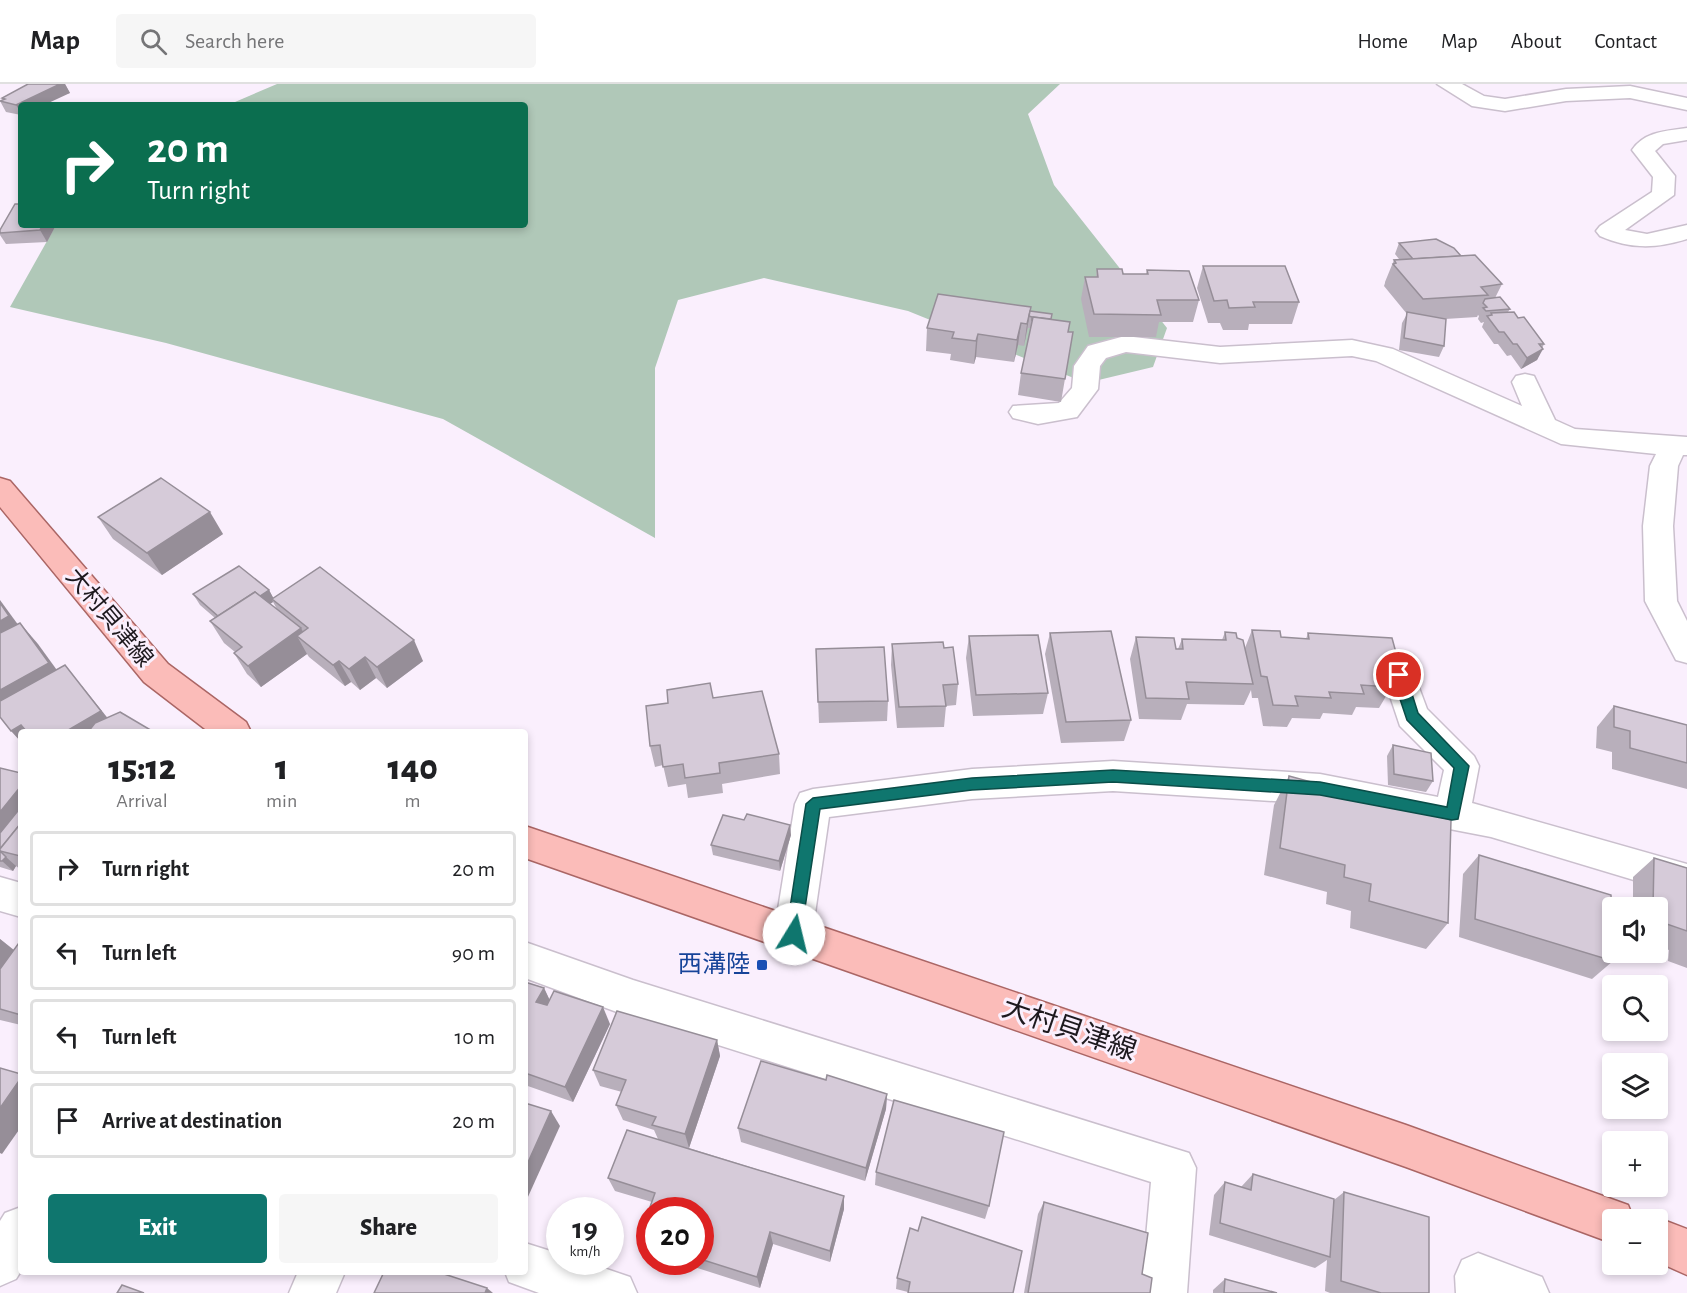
<!DOCTYPE html>
<html lang="en">
<head>
<meta charset="utf-8">
<style>
  body { margin:0; font-family:"Alegreya Sans","Noto Sans JP",sans-serif; background:#f6f6f6; color:#202124; height:100vh; display:flex; flex-direction:column; font-size:22px; white-space:nowrap }
  * { box-sizing:border-box; margin:0 }
  p { font-size:20px; color:#757577 }
  .icon { flex:none; width:33px; height:33px; fill:none; stroke:currentColor; stroke-width:2; stroke-linecap:round; stroke-linejoin:round }
  .map { position:relative; flex:1; overflow:hidden }
  .side { position:absolute; left:18px; top:645px; width:510px; height:546px; display:flex; flex-direction:column; background:#fff; border-radius:6px; box-shadow:0 3px 9px #0003 }
  .side>* { flex:none }
  .guide { position:absolute; left:18px; top:18px; width:510px; height:126px; border-radius:6px; box-shadow:0 3px 9px #0003; background:#0b6e4f; color:#fff; overflow:hidden }
  .controls { position:absolute; left:1602px; top:813px; display:grid; gap:12px }
  .controls a { display:grid; place-items:center; width:66px; height:66px; border-radius:6px; background:#fff; box-shadow:0 3px 9px #0003; font-size:30px }
  .speed { position:absolute; left:546px; top:1113px; display:flex; gap:12px; font-size:30px; font-weight:700; text-align:center }
  .speed>* { display:grid; place-content:center; width:78px; height:78px; border-radius:50%; background:#fff; box-shadow:0 3px 9px #0003; line-height:1 }
  .speed small { font-size:15px; font-weight:400 }
  .speed .limit { border:9px solid #d22; background:#fff; color:#111 }
  .pin { position:absolute; display:grid; place-items:center; width:51px; height:51px; color:#fff; margin:-26px; border:3px solid #fff; border-radius:50%; box-shadow:0 2px 6px #0007 }
  .me { position:absolute; width:66px; margin:-33px; rotate:9deg; stroke-linejoin:round; filter:drop-shadow(0 0 4px #0008) }
  .turn { display:flex; align-items:center; gap:21px; height:126px; padding:0 30px; font-size:27px }
  .turn .icon { width:78px; height:78px; stroke-width:2.5 }
  .turn b { display:block; font-size:42px; line-height:51px }
  .eta { display:flex; justify-content:space-evenly; align-items:center; height:102px; text-align:center }
  .eta b { font-size:36px; font-weight:800; line-height:42px }
  .cta { display:flex; gap:12px; margin-top:auto; padding:12px 30px }
  .cta a { flex:1; height:69px; border-radius:6px; background:#0f766e; color:#fff; font-size:24px; font-weight:800; line-height:69px; text-align:center }
  .cta a+a { background:#f6f6f6; color:#202124 }
  ul { padding:0; list-style:none }
  li { display:flex; align-items:center; gap:18px; height:75px; margin:0 12px 9px; padding:0 18px; border:3px solid #e0e0e0; border-radius:6px }
  li div { flex:1 }
  li b { display:block; font-size:22px }
  li em { font-style:normal }
  header { display:flex; align-items:center; gap:36px; box-sizing:border-box; height:84px; padding:0 30px; background:#fff; border-bottom:2px solid #e0e0e0 }
  header strong { font-size:28px }
  nav { display:flex; gap:33px; margin-inline-start:auto; font-size:21px }
  .search { width:420px; height:54px; background:#f6f6f6; display:flex; align-items:center; gap:15px; box-sizing:border-box; padding:0 21px; border-radius:6px; color:#757577; font-size:22px }
  .map>svg:first-child { display:block }
</style>
</head>
<body>
<header>
<strong>Map</strong>
<div class="search"><svg class="icon" aria-label="search" viewBox="0 0 24 24"><circle cx="10" cy="10" r="6"/><path d="M15 15l6 6"/></svg>Search here</div>
<nav><a>Home</a><a>Map</a><a>About</a><a>Contact</a></nav>
</header>
<div class="map">
<svg width="1687" height="1209" viewBox="0 0 1687 1209">
  <rect width="100%" height="100%" fill="#faeffd"/>
  <polygon fill="#b0c8b8" points="277,0 1060,0 1028,30 1054,101 1167,244 1153,283 1086,299 908,227 764,194 678,216 655,284 655,454 443,335 166,259 10,223 56,141 525,141 525,21 228,21"/>
  <g fill="none" stroke-linecap="round" stroke-linejoin="round">
    <defs>
      <g id="minor">
        <polygon points="1437,0 1462,0 1484,12 1505,15 1566,5 1630,2 1687,14 1687,26 1630,14 1566,17 1505,27 1472,22"/>
        <path d="M 1687,44 L 1687,56 L 1663,60 L 1655,67 L 1675,92 L 1674,111 L 1625,146 L 1647,150 L 1687,141 L 1687,155 C 1655,165 1630,165 1600,152 L 1596,147 L 1600,142 L 1652,108 L 1653,93 L 1632,66 C 1645,47 1667,47 1687,44 Z"/>
        <polygon points="1125,252 1220,263 1352,256 1393,265 1522,322 1512,298 1516,292 1525,290 1534,292 1555,336 1575,345 1687,353 1687,371 1683,371 1678,382 1673,442 1677,517 1687,537 1687,579 1676,576 1645,517 1643,442 1650,382 1656,370 1561,360 1376,277 1352,272 1220,279 1126,268 1106,274 1100,282 1098,305 1077,333 1038,340 1013,334 1009,328 1013,322 1059,319 1072,304 1074,282 1088,262"/>
        <polygon points="1399,578 1411,582 1427,625 1474,672 1479,682 1472,719 1687,780 1687,812 1491,753 1320,720 1113,707 972,715 829,733 812,850 807,862 793,868 779,862 774,850 795,720 800,709 813,705 972,685 1113,677 1320,690 1438,713 1444,686 1400,642 1383,591 1387,582"/>
        <polygon points="0,793 21,799 21,833 0,827"/>
        <polygon points="525,858 633,896 1189,1069 1196,1084 1187,1209 1141,1209 1151,1098 633,934 525,894"/>
        <polygon points="21,1123 21,1187 16,1195 0,1202 0,1137 5,1129"/>
        <polygon points="525,1159 560,1170 560,1178 586,1178 630,1193 637,1209 539,1209 509,1198 505,1188 525,1188"/>
        <polygon points="1478,1169 1542,1193 1549,1209 1456,1209 1455,1192 1462,1176"/>
        <polygon points="298,1188 345,1188 336,1209 289,1209"/>
      </g>
      <g id="major">
        <polygon points="0,394 10,397 168,580 246,638 251,648 209,648 144,598 0,423"/>
        <polygon points="525,742 1406,1041 1628,1121 1634,1136 1612,1136 1612,1159 1406,1083 525,774"/>
        <polygon points="1658,1134 1687,1145 1687,1191 1658,1178 1658,1136 1653,1136"/>
      </g>
    </defs>
    <use href="#minor" stroke="#cabfcd" stroke-width="3"/>
    <use href="#major" stroke="#ab6665" stroke-width="3"/>
    <use href="#minor" fill="#fff" fill-rule="evenodd"/>
    <use href="#major" fill="#fbbcb9" fill-rule="evenodd"/>
  </g>
  <g fill="#b8afbb" fill-rule="evenodd">
    <polygon points="28,0 65,0 70,9 21,21 21,31 6,28 0,17 3,16 2,14"/>
    <polygon points="21,141 56,141 47,158 6,160 0,151 0,146"/>
    <polygon points="1399,159 1461,172 1502,200 1495,214 1510,225 1508,228 1518,234 1544,260 1537,276 1521,285 1511,271 1507,272 1498,260 1494,260 1482,243 1484,238 1481,239 1478,235 1479,232 1478,231 1477,233 1445,235 1444,262 1439,273 1399,266 1402,239 1407,230 1384,202 1385,199 1385,198 1394,176 1399,175 1395,170"/>
    <polygon points="1203,182 1299,218 1292,240 1249,240 1248,246 1223,246 1220,239 1208,239 1197,204"/>
    <polygon points="1097,185 1123,190 1146,190 1147,186 1199,216 1193,238 1159,238 1156,253 1089,253 1081,215 1085,193 1096,193"/>
    <polygon points="1030,227 1051,235 1068,248 1073,248 1061,318 1018,311 1021,289 1031,244 1028,244 1024,262 1018,261 1014,278 976,273 974,280 950,276 951,270 926,267 927,244"/>
    <polygon points="98,433 223,450 162,491 113,455"/>
    <path d="M 269,506 L 273,514 L 423,577 L 387,604 L 376,594 L 360,606 L 351,598 L 345,602 L 309,573 L 307,570 L 261,603 L 247,590 L 234,569 L 235,568 L 224,559 L 210,537 L 215,534 L 200,521 L 193,510 ZM 273,518 L 278,527 L 270,520 Z"/>
    <polygon points="1252,546 1281,553 1306,555 1308,549 1401,587 1379,624 1356,623 1352,631 1323,629 1320,635 1292,634 1287,643 1263,642 1258,614 1252,614 1251,606 1244,621 1187,620 1181,636 1139,635 1130,575 1136,553 1178,565 1182,555 1222,556 1225,548 1237,554 1245,564"/>
    <polygon points="1050,549 1131,636 1124,657 1061,659 1045,570"/>
    <polygon points="969,552 1048,609 1043,630 973,632 966,574"/>
    <polygon points="892,560 944,564 958,600 956,621 946,622 944,643 897,644 891,581"/>
    <polygon points="816,565 888,617 887,637 819,639"/>
    <polygon points="713,614 779,670 780,690 722,700 723,709 688,714 686,700 668,703 663,681 655,683 650,662"/>
    <polygon points="1614,622 1687,641 1687,705 1612,685 1612,668 1596,664 1597,643"/>
    <polygon points="1393,661 1433,697 1426,708 1388,701 1387,672"/>
    <polygon points="0,684 21,689 21,786 16,782 13,787 0,783"/>
    <polygon points="1289,692 1448,839 1426,865 1350,844 1351,827 1326,820 1327,808 1264,791 1274,721"/>
    <polygon points="791,751 780,787 713,771 711,761"/>
    <polygon points="1479,771 1613,877 1592,895 1459,853 1463,790"/>
    <polygon points="1654,774 1687,784 1687,884 1668,877 1669,866 1658,862 1658,824 1633,824 1633,793"/>
    <polygon points="0,855 14,866 21,856 21,941 0,936"/>
    <polygon points="525,899 544,904 550,917 610,940 573,1018 525,1001"/>
    <polygon points="717,956 720,972 689,1064 844,1112 844,1125 830,1178 773,1160 760,1204 688,1181 686,1178 700,1178 700,1126 652,1126 650,1123 652,1118 615,1107 608,1094 658,1055 654,1046 623,1036 616,1021 622,1008 600,1002 593,986"/>
    <polygon points="826,996 887,1010 886,1025 865,1097 741,1058 738,1044"/>
    <polygon points="876,1088 989,1122 985,1135 875,1101"/>
    <polygon points="1253,1090 1334,1116 1344,1108 1429,1209 1330,1209 1325,1207 1327,1176 1315,1184 1209,1151 1214,1111 1225,1098 1241,1103"/>
    <polygon points="1044,1118 1142,1190 1150,1209 1024,1209 1038,1130"/>
    <polygon points="922,1133 908,1208 896,1205 897,1194 918,1147"/>
    <polygon points="1225,1195 1277,1209 1213,1209 1213,1206"/>
  </g>
  <g fill="#968e98">
    <polygon points="60,0 65,0 70,9 44,21 21,21 21,29 16,21"/>
    <polygon points="43,141 56,141 47,158 40,146"/>
    <polygon points="1031,223 1027,246 1024,262 1027,240"/>
    <polygon points="1021,239 1018,261 1014,278 1017,256"/>
    <polygon points="978,250 976,273 974,280 976,257"/>
    <polygon points="1543,265 1537,276 1521,285 1527,274"/>
    <polygon points="210,428 223,450 162,491 147,469"/>
    <polygon points="269,506 275,517 272,515 273,518 230,547 223,536"/>
    <polygon points="0,516 27,553 0,568"/>
    <polygon points="20,539 38,560 67,600 0,628 0,606"/>
    <polygon points="301,544 311,563 297,552 307,570 261,603 248,582"/>
    <polygon points="414,556 423,577 387,604 377,583"/>
    <polygon points="365,573 376,594 360,606 349,585"/>
    <polygon points="339,577 351,598 345,602 333,581"/>
    <polygon points="82,602 118,647 65,648"/>
    <polygon points="21,641 28,648 21,648 21,658 11,647"/>
    <polygon points="21,702 21,747 0,750 0,728"/>
    <polygon points="790,741 791,751 780,787 779,777"/>
    <polygon points="6,773 16,782 13,787 2,777"/>
    <polygon points="0,855 16,868 0,914"/>
    <polygon points="544,904 552,921 545,934 536,918"/>
    <polygon points="603,923 610,940 573,1018 565,1003"/>
    <polygon points="717,956 720,972 689,1064 685,1050"/>
    <polygon points="21,994 21,1043 2,1070 0,1069 0,1024"/>
    <polygon points="887,1010 886,1025 865,1097 866,1084"/>
    <polygon points="551,1027 560,1042 527,1115 525,1112 525,1085"/>
    <polygon points="844,1112 844,1125 830,1178 830,1167"/>
    <polygon points="770,1148 773,1160 760,1204 757,1193"/>
    <polygon points="487,1204 493,1209 485,1209"/>
  </g>
  <g fill="#d6cbd9" stroke="#968e98" stroke-width="1.5">
    <polygon points="28,0 60,0 16,21 0,17 5,15 2,14"/>
    <polygon points="15,120 21,120 21,141 43,141 40,146 0,149 0,146"/>
    <polygon points="1436,155 1454,164 1461,172 1413,175 1399,159"/>
    <polygon points="1475,171 1502,200 1481,203 1488,211 1423,215 1393,180 1396,179 1394,176"/>
    <polygon points="1203,182 1285,182 1299,218 1253,218 1255,223 1229,224 1227,216 1214,217"/>
    <polygon points="1097,185 1122,185 1123,190 1148,190 1147,186 1189,187 1199,216 1157,216 1161,231 1094,230 1085,193 1098,193"/>
    <polygon points="938,210 1031,223 1027,240 1021,239 1017,256 978,250 976,257 952,254 954,248 927,244"/>
    <polygon points="1500,213 1510,225 1486,227 1483,224 1487,223 1483,219 1485,215"/>
    <polygon points="1030,227 1052,230 1051,235 1033,233 1032,237 1032,233 1029,232"/>
    <polygon points="1407,228 1446,235 1444,262 1404,254"/>
    <polygon points="1514,228 1518,234 1524,233 1544,260 1539,260 1543,265 1527,274 1517,260 1513,260 1504,248 1499,248 1487,232 1492,231 1491,229"/>
    <polygon points="1033,233 1070,238 1068,248 1073,248 1065,295 1021,289"/>
    <polygon points="161,394 210,428 147,469 98,433"/>
    <polygon points="239,482 269,506 260,512 255,508 218,532 193,510"/>
    <polygon points="320,483 414,556 377,583 365,573 349,585 339,577 333,581 297,552 308,544 272,515"/>
    <polygon points="255,508 301,544 248,582 234,569 242,563 210,537"/>
    <polygon points="0,519 9,532 0,537"/>
    <polygon points="20,539 49,579 0,606 0,549"/>
    <polygon points="1252,546 1280,547 1281,553 1309,555 1308,549 1392,554 1401,587 1387,586 1391,603 1361,601 1364,610 1329,608 1331,614 1295,612 1298,622 1273,621 1267,593 1261,592"/>
    <polygon points="1111,547 1131,636 1066,638 1050,549"/>
    <polygon points="1225,548 1236,549 1237,554 1243,556 1253,600 1186,598 1189,615 1146,614 1136,553 1174,554 1176,565 1183,565 1182,555 1226,556"/>
    <polygon points="1038,551 1048,609 976,611 969,552"/>
    <polygon points="943,558 944,564 953,563 958,600 943,601 946,622 899,623 892,560"/>
    <polygon points="884,563 888,617 818,618 816,565"/>
    <polygon points="65,581 101,627 65,648 27,648 21,641 11,647 0,633 0,617"/>
    <polygon points="710,599 713,614 762,607 779,670 719,679 720,689 685,694 683,680 663,683 660,661 650,662 646,622 668,619 667,606"/>
    <polygon points="1614,622 1687,641 1687,679 1630,664 1630,647 1614,643"/>
    <polygon points="120,628 154,648 88,648 95,639"/>
    <polygon points="1393,661 1431,669 1433,697 1394,690"/>
    <polygon points="0,684 21,689 21,702 0,728"/>
    <polygon points="1289,692 1451,736 1448,839 1369,817 1371,800 1344,793 1345,781 1280,764"/>
    <polygon points="21,723 21,739 0,765 0,749"/>
    <polygon points="747,730 790,741 779,777 711,761 723,731 744,736"/>
    <polygon points="21,739 21,771 20,772 0,767 0,765"/>
    <polygon points="0,767 6,773 2,777 0,777"/>
    <polygon points="1479,771 1611,811 1613,877 1475,835"/>
    <polygon points="1654,774 1687,784 1687,847 1658,837 1658,824 1653,824"/>
    <polygon points="21,856 21,931 0,925 0,885"/>
    <polygon points="525,898 544,904 536,918 547,921 554,907 603,923 565,1003 525,989"/>
    <polygon points="617,927 717,956 685,1050 652,1041 656,1033 616,1021 626,996 593,986"/>
    <polygon points="761,977 826,996 827,991 887,1010 866,1084 738,1044"/>
    <polygon points="0,984 21,990 21,994 0,1024"/>
    <polygon points="894,1016 1004,1048 989,1122 876,1088"/>
    <polygon points="525,1019 551,1027 525,1085"/>
    <polygon points="627,1046 844,1112 830,1167 770,1148 757,1193 700,1175 700,1126 662,1126 650,1123 655,1109 608,1094"/>
    <polygon points="1253,1090 1334,1115 1330,1173 1220,1139 1225,1098 1251,1106"/>
    <polygon points="1344,1108 1429,1133 1429,1209 1381,1209 1341,1197"/>
    <polygon points="1044,1118 1148,1149 1142,1190 1152,1194 1150,1209 1028,1209"/>
    <polygon points="922,1133 1022,1167 1013,1209 908,1209 910,1198 897,1194 910,1144 918,1147"/>
    <polygon points="384,1188 438,1188 487,1204 485,1209 374,1209"/>
    <polygon points="1225,1195 1277,1209 1224,1209"/>
    <polygon points="122,1201 144,1209 117,1209"/>
  </g>
  <polygon fill="#0f766e" stroke="#0a4d48" stroke-width="1.5" points="1399,586 1406,591 1418,629 1469,682 1458,735 1452,736 1320,711 1113,698 972,706 820,725 801,850 799,855 794,858 788,855 786,850 806,720 813,714 972,694 1113,686 1320,698 1447,723 1454,684 1407,636 1392,591"/>
  <rect fill="#1a4fb4" stroke="#faeffd" stroke-width="2" x="756" y="875" width="12" height="12" rx="3"/>
  <g text-anchor="middle" dominant-baseline="central" stroke-width="6" stroke-linejoin="round" paint-order="stroke">
    <g font-size="24" fill="#1d191e" stroke="#faeffd">
      <text transform="translate(109 534) rotate(50)">大村貝津線</text>
    </g>
    <g font-size="24" fill="#164399" stroke="#faeffd" text-anchor="end">
      <text x="750" y="881">西溝陸</text>
    </g>
    <g font-size="28" fill="#1d191e" stroke="#faeffd">
      <text transform="translate(1069 946) rotate(19)">大村貝津線</text>
    </g>
  </g>
</svg>
<div class="controls">
<a><svg class="icon" aria-label="sound" viewBox="0 0 24 24"><path d="M4 9h4l5-4v14l-5-4H4zM17 9q2 3 0 6"/></svg></a>
<a><svg class="icon" aria-label="search" viewBox="0 0 24 24"><circle cx="10" cy="10" r="6"/><path d="M15 15l6 6"/></svg></a>
<a><svg class="icon" aria-label="layers" viewBox="0 0 24 24"><path d="M12 4l9 5-9 5-9-5zM3 14l9 5 9-5"/></svg></a>
<a>+</a>
<a>−</a>
</div>
<div class="speed"><div>19<small>km/h</small></div><div class="limit">20</div></div>
<div class="pin" style="left:1399px;top:591px;background:#d93025"><svg class="icon" aria-label="arrive" viewBox="0 0 24 24"><path d="M6 21V4h12l-3 4 3 4H6"/></svg></div>
<svg class="me" style="left:794px;top:850px" viewBox="-20 -20 40 40"><circle r="19" fill="#fff"/><path d="M0-13L10 11 0 6-10 11z" fill="#0f766e"/></svg>
<div class="guide">
<div class="turn"><svg class="icon" aria-label="right" viewBox="0 0 24 24"><path d="M7 20v-9h11M14 6l5 5-5 5"/></svg><div><b>20 m</b>Turn right</div></div>
</div>
<section class="side">
<div class="eta">
<div><b>15:12</b><p>Arrival</p></div>
<div><b>1</b><p>min</p></div>
<div><b>140</b><p>m</p></div>
</div>
<ul>
<li><svg class="icon" aria-label="right" viewBox="0 0 24 24"><path d="M7 20v-9h11M14 6l5 5-5 5"/></svg><div><b>Turn right</b></div><em>20 m</em></li>
<li><svg class="icon" aria-label="left" viewBox="0 0 24 24"><path d="M17 20v-9H6M10 6l-5 5 5 5"/></svg><div><b>Turn left</b></div><em>90 m</em></li>
<li><svg class="icon" aria-label="left" viewBox="0 0 24 24"><path d="M17 20v-9H6M10 6l-5 5 5 5"/></svg><div><b>Turn left</b></div><em>10 m</em></li>
<li><svg class="icon" aria-label="arrive" viewBox="0 0 24 24"><path d="M6 21V4h12l-3 4 3 4H6"/></svg><div><b>Arrive at destination</b></div><em>20 m</em></li>
</ul>
<div class="cta"><a>Exit</a><a>Share</a></div>
</section>
</div>
</body>
</html>
